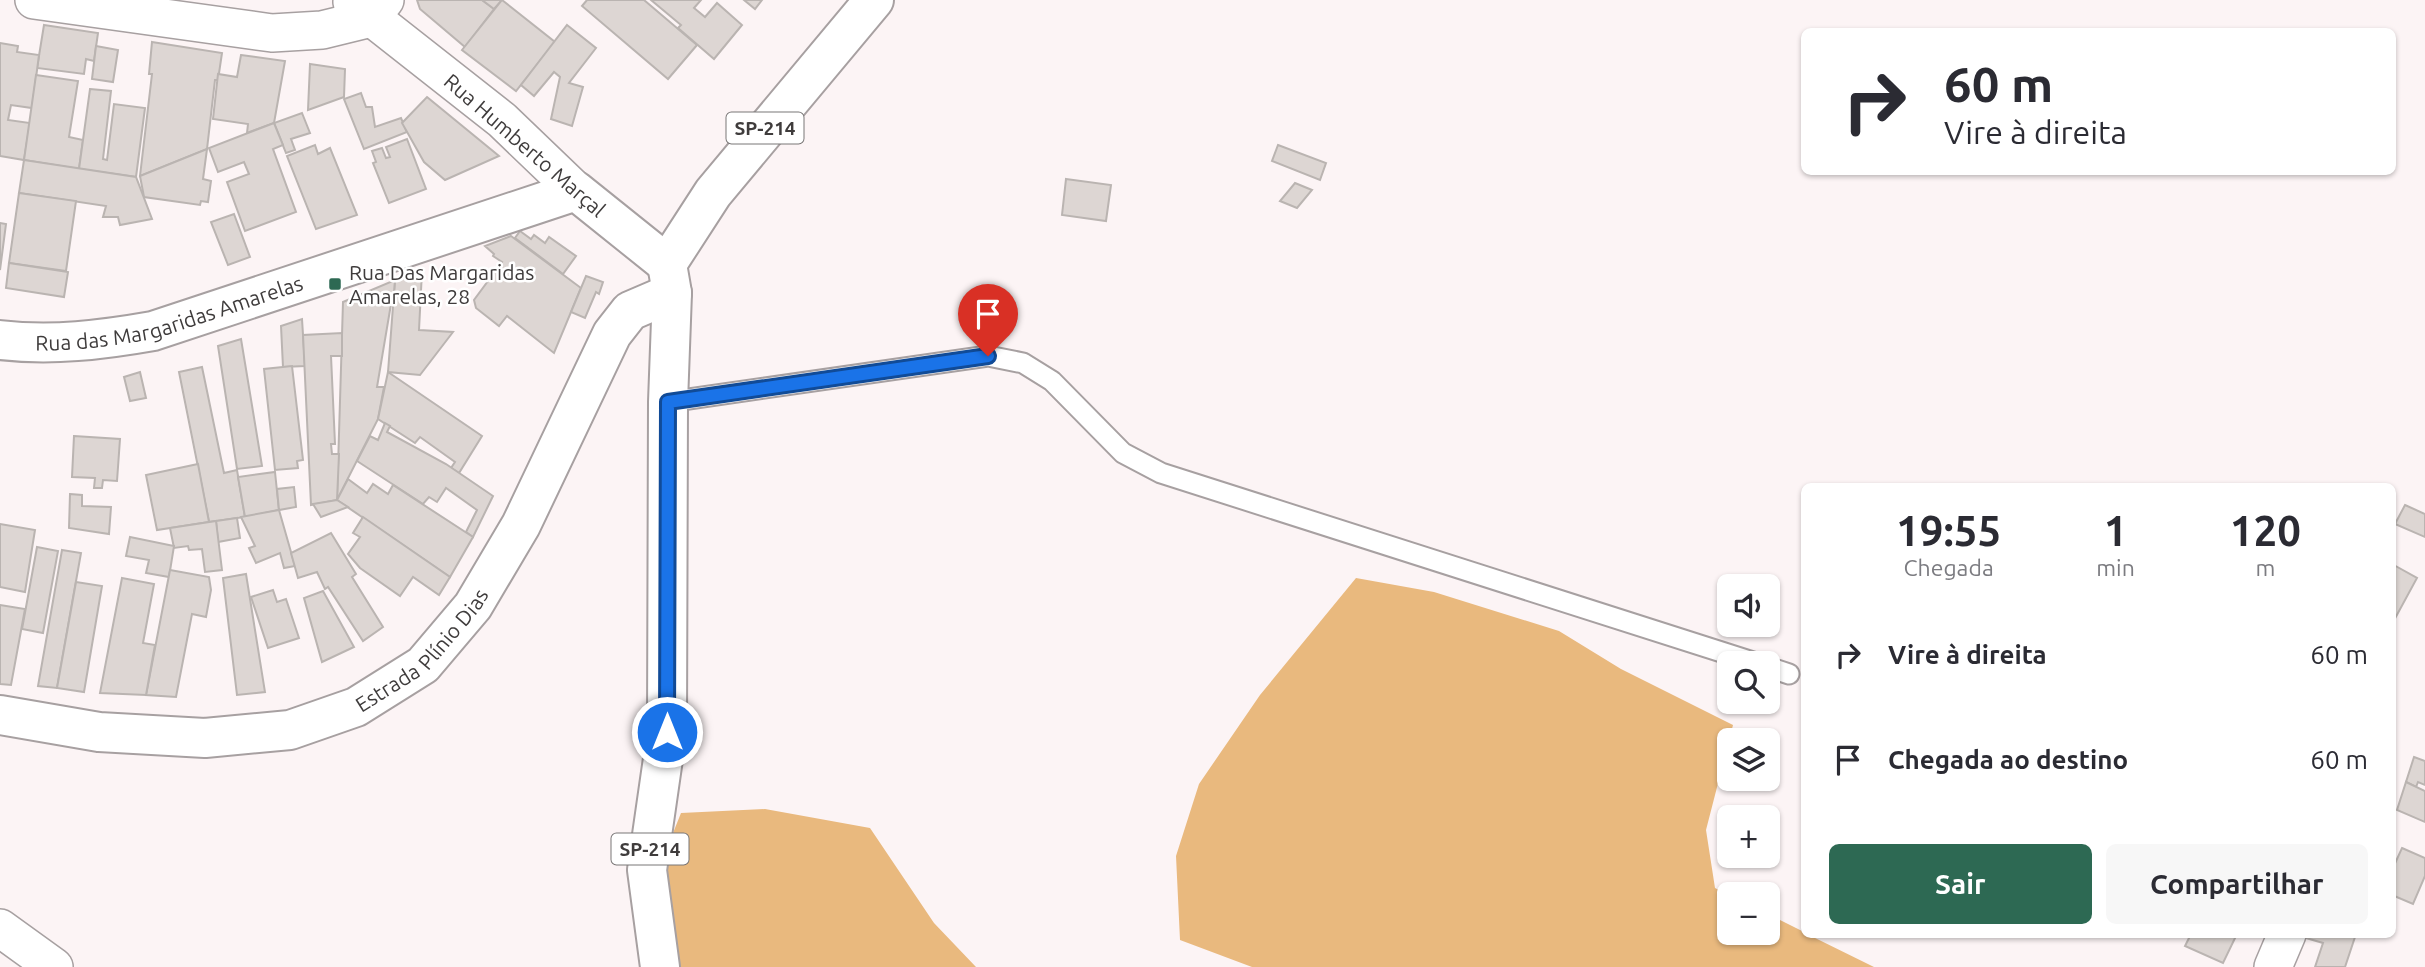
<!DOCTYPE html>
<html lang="pt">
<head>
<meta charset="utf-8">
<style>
  body { margin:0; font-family:Ubuntu,sans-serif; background:#f7f7f7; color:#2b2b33; height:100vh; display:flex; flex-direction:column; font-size:26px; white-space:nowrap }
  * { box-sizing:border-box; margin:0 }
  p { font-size:23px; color:#7c7c81 }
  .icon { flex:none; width:38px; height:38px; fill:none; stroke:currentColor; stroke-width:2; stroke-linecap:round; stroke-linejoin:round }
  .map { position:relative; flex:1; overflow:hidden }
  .drawer { position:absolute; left:1801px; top:483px; width:595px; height:455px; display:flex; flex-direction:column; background:#fff; border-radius:10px; box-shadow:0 2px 5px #0004 }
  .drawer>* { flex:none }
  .top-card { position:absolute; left:1801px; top:28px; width:595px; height:147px; border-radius:10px; box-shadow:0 2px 5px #0004; background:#fff; color:#2b2b33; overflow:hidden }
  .tools { position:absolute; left:1717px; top:574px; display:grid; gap:14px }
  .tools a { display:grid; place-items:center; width:63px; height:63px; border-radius:10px; background:#fff; box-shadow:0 2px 5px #0004; font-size:35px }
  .pin { position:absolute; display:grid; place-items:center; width:60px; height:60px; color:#fff; margin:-72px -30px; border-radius:50% 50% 50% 0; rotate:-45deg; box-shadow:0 0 7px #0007 }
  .pin .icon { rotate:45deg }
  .me { position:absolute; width:77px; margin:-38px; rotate:0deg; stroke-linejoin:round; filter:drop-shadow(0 0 5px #0008) }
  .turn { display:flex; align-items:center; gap:24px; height:147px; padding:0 28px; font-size:32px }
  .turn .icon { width:91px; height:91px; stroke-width:2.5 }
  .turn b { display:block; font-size:49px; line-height:60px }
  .eta { display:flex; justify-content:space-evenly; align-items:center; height:119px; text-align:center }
  .eta b { font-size:42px; font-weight:600; line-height:49px }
  .action { display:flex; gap:14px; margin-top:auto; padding:14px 28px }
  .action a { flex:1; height:80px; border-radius:10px; background:#2d6953; color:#fff; font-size:28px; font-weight:600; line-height:80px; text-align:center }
  .action a+a { background:#f7f7f7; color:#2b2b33 }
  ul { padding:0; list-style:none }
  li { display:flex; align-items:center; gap:21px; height:105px; padding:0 28px }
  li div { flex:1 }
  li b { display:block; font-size:26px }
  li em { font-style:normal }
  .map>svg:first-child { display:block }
</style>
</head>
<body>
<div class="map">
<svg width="2425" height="967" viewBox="0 0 2425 967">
  <rect width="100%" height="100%" fill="#fcf4f5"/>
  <g fill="#e9b97e">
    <polygon points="1356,578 1434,592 1559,631 1621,669 1733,725 1706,830 1715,888 1729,895 1729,933 1768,933 1768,914 1804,932 1804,934 1809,935 1874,967 1252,967 1180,940 1176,856 1199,784 1260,695"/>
    <polygon points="765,809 870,828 934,923 976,967 677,967 661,863 681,813"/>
  </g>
  <g fill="#ddd6d3" stroke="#bab4b1" stroke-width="2">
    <polygon points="417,0 482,0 494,9 465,47 420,9"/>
    <polygon points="482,0 502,0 494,9"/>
    <polygon points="502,0 555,42 516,91 462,50"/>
    <polygon points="587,0 644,0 697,45 668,79 582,6"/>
    <polygon points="651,0 701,0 694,8 705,17 717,3 742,25 714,59 678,28 681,25"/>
    <polygon points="744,0 762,0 755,9"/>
    <polygon points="44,25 98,33 94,61 86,59 84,74 37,68"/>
    <polygon points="567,25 596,48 569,83 583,87 572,126 551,119 560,77 554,72 534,96 521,85"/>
    <polygon points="152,42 222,53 218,80 215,80 207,149 140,176 152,74 149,74"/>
    <polygon points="0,43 18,46 17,52 39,55 32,108 11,105 8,120 30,123 24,160 0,156"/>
    <polygon points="96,46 118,50 113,82 92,79"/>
    <polygon points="241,55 285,61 274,123 247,133 248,124 213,119 218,74 237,77"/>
    <polygon points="310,64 345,69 344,97 308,110"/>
    <polygon points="36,75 78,81 69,137 83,140 79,169 24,160"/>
    <polygon points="90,89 111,91 103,159 107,160 114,104 145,108 136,177 79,169"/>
    <polygon points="361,93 366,107 372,107 375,127 401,118 407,132 364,149 344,99"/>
    <polygon points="427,97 499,156 445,180 424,162 402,123"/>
    <polygon points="302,113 310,133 291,139 295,150 286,153 274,123"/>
    <polygon points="274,123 283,145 273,149 296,212 245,231 227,182 249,174 244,162 218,172 209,148"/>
    <polygon points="407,139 426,189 389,203 373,163 376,162 372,151 382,148 386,158 390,157 386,147"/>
    <polygon points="315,145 318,154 330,148 357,215 316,229 287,156"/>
    <polygon points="1278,145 1326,163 1320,180 1272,161"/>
    <polygon points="207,149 203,179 211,181 208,202 201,201 200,205 144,197 140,176"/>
    <polygon points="24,160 136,177 152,219 120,225 118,217 103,217 106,206 19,193"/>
    <polygon points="1066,179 1111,185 1106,221 1062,215"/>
    <polygon points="1295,183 1312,190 1297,208 1280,201"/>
    <polygon points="19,193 76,201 66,271 9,263"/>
    <polygon points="234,214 250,257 228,265 211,222"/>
    <polygon points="0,223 6,224 0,270"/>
    <polygon points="520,231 531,239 534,235 545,243 549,237 576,256 563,274 515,238"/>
    <polygon points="511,236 581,288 554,353 507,316 499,326 476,308 474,300 502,262 493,256 494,254 485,246"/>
    <polygon points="9,263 68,272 64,297 6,288"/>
    <polygon points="422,271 419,330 453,332 420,375 388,372 395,280"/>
    <polygon points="586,276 603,282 599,294 596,292 585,318 571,312"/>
    <polygon points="395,280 393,304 391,304 377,387 384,387 378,419 337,500 343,302"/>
    <polygon points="302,319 305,366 283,367 281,326"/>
    <polygon points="342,333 342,356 331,356 335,444 331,444 332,454 339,454 337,500 311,505 303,335"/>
    <polygon points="241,339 262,466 237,469 218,346"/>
    <polygon points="292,366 303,460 297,461 298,468 275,470 264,369"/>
    <polygon points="202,367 224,473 237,470 245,517 209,522 179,372"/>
    <polygon points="140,372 146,398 130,401 124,377"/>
    <polygon points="388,372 482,436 459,473 451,468 455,462 420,437 415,443 378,419"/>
    <polygon points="385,423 390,426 387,432 446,464 493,496 473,537 466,532 477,510 446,488 437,502 429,497 423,504 357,461 370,436 378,440"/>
    <polygon points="74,436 120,439 117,481 103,480 102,488 94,488 95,478 72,477"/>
    <polygon points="198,464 209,522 157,530 146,475"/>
    <polygon points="275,472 279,510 245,517 238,477"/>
    <polygon points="348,479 367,493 373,484 388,494 393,485 473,537 450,577 337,500"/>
    <polygon points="294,487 296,507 279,510 277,489"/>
    <polygon points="70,494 82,495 82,506 111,507 109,534 69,528"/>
    <polygon points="337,500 348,507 321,517 313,504"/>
    <polygon points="2405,505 2425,514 2425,537 2395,524"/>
    <polygon points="279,510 295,566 284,568 280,553 256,563 249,548 255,546 241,517"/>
    <polygon points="363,517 450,577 439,595 413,577 400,596 360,568 348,554 360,537 353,533"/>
    <polygon points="237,518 240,538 218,542 216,521"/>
    <polygon points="216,521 222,570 205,572 202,549 189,550 188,546 174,548 170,528"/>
    <polygon points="0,524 35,530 25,592 0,587"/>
    <polygon points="331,533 356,574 352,577 383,627 363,641 328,587 325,589 317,572 298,578 291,553"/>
    <polygon points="130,537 174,546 169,577 146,573 149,560 126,556"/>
    <polygon points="37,547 58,551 43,633 22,629"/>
    <polygon points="62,550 81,553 57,688 38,686"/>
    <polygon points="2392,564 2417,578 2392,624"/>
    <polygon points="170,570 209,577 211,590 206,617 192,614 176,697 146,695"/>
    <polygon points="246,574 265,692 237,695 223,578"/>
    <polygon points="122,578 154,584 143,643 155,645 146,695 100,693"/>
    <polygon points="76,582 102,586 84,692 57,688"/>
    <polygon points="273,590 277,602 286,599 299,638 268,648 251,597"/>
    <polygon points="323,591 354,647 322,662 304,598"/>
    <polygon points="0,605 25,609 11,685 0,684"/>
    <polygon points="2414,757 2425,761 2425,785 2418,782 2416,787 2406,782"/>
    <polygon points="2406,782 2425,791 2425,822 2397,810"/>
    <polygon points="2402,848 2425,858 2425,876 2413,904 2392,895 2392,870"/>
    <polygon points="2191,934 2237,934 2223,963 2185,946"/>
    <polygon points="2307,934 2356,934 2345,967 2315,967 2323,943 2306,938"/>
  </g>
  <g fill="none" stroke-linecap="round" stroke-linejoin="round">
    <defs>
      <g id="service">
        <polyline points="668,402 988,356 1023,363 1052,381 1123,453 1161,473 1756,663"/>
        <polyline points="1768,667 1789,674"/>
      </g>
      <g id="minor">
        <polyline points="34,0 272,33 322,30 371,18 385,0"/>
        <polyline points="352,2 502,120 576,191"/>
        <polyline points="0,928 54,967"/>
        <polyline points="2273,967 2287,934"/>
      </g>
      <g id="tertiary">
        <path id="s1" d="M 0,340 C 52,346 102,340 153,331 L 576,191 L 667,264"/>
      </g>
      <g id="secondary">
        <path id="s2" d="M 0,715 L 99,732 L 205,738 L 290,730 L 356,707 L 423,665 L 473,606 L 521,525 L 612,334 L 630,311 L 672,293"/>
      </g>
      <polyline id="primary" points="660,967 647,870 667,731 668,402 672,293 667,264 713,193 874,0"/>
    </defs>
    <use href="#service" stroke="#a7a0a1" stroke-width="23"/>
    <use href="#minor" stroke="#a7a0a1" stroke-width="40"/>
    <use href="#tertiary" stroke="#a7a0a1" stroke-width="42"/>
    <use href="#secondary" stroke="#a7a0a1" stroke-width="42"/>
    <use href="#primary" stroke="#a7a0a1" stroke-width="42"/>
    <use href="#service" stroke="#fff" stroke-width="19"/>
    <use href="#minor" stroke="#fff" stroke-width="37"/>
    <use href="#tertiary" stroke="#fff" stroke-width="38"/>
    <use href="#secondary" stroke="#fff" stroke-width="38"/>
    <use href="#primary" stroke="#fff" stroke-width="38"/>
  </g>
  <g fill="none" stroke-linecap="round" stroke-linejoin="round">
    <defs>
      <polyline id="route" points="667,732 668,402 988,356"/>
    </defs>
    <use href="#route" stroke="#114b97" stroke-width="18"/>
    <use href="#route" stroke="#1a73e8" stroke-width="12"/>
  </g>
  <rect fill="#2d6953" stroke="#fff" stroke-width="2.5" x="328" y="277" width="14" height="14" rx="3.5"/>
  <g text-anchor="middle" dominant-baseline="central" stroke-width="5" stroke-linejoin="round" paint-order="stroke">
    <g fill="#fff" stroke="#797676" stroke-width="2">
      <rect x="726.5" y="112.5" width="77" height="31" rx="5"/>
      <rect x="611.5" y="833.5" width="77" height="31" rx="5"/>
    </g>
    <g font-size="19" font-weight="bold" fill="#3f3c3c">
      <text x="765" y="128">SP-214</text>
      <text x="650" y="849">SP-214</text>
    </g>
    <g font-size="21" fill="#3f3c3c" stroke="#fff">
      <text transform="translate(525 145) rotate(41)">Rua Humberto Marçal</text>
      <text stroke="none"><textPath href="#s1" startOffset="173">Rua das Margaridas Amarelas</textPath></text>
      <text stroke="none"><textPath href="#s2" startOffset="450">Estrada Plínio Dias</textPath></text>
    </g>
    <g font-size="21" fill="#3f3c3c" stroke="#fff" text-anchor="start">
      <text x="349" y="272">Rua Das Margaridas<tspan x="349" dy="24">Amarelas, 28</tspan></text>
    </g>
  </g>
</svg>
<div class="tools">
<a><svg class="icon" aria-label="sound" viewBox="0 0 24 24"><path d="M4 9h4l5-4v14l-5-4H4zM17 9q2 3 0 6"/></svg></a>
<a><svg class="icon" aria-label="search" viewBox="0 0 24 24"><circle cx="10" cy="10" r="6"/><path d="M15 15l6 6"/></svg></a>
<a><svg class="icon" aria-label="layers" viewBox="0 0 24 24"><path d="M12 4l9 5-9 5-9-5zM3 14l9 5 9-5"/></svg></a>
<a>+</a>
<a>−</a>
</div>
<div class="pin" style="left:988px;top:356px;background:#d93025"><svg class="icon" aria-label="arrive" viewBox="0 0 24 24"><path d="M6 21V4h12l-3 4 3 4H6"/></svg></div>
<svg class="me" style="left:667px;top:732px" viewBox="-20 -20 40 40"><circle r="17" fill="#1a73e8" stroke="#fff" stroke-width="3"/><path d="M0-11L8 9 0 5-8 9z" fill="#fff"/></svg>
<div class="top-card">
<div class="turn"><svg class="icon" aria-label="right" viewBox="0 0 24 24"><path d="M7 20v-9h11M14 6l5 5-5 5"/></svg><div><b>60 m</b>Vire à direita</div></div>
</div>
<section class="drawer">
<div class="eta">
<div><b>19:55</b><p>Chegada</p></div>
<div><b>1</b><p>min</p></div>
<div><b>120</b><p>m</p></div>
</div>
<ul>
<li><svg class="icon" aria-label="right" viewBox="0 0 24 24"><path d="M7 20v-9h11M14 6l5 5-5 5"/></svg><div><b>Vire à direita</b></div><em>60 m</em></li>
<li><svg class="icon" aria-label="arrive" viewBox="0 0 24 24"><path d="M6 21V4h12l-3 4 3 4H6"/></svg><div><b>Chegada ao destino</b></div><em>60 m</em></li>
</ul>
<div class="action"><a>Sair</a><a>Compartilhar</a></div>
</section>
</div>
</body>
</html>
